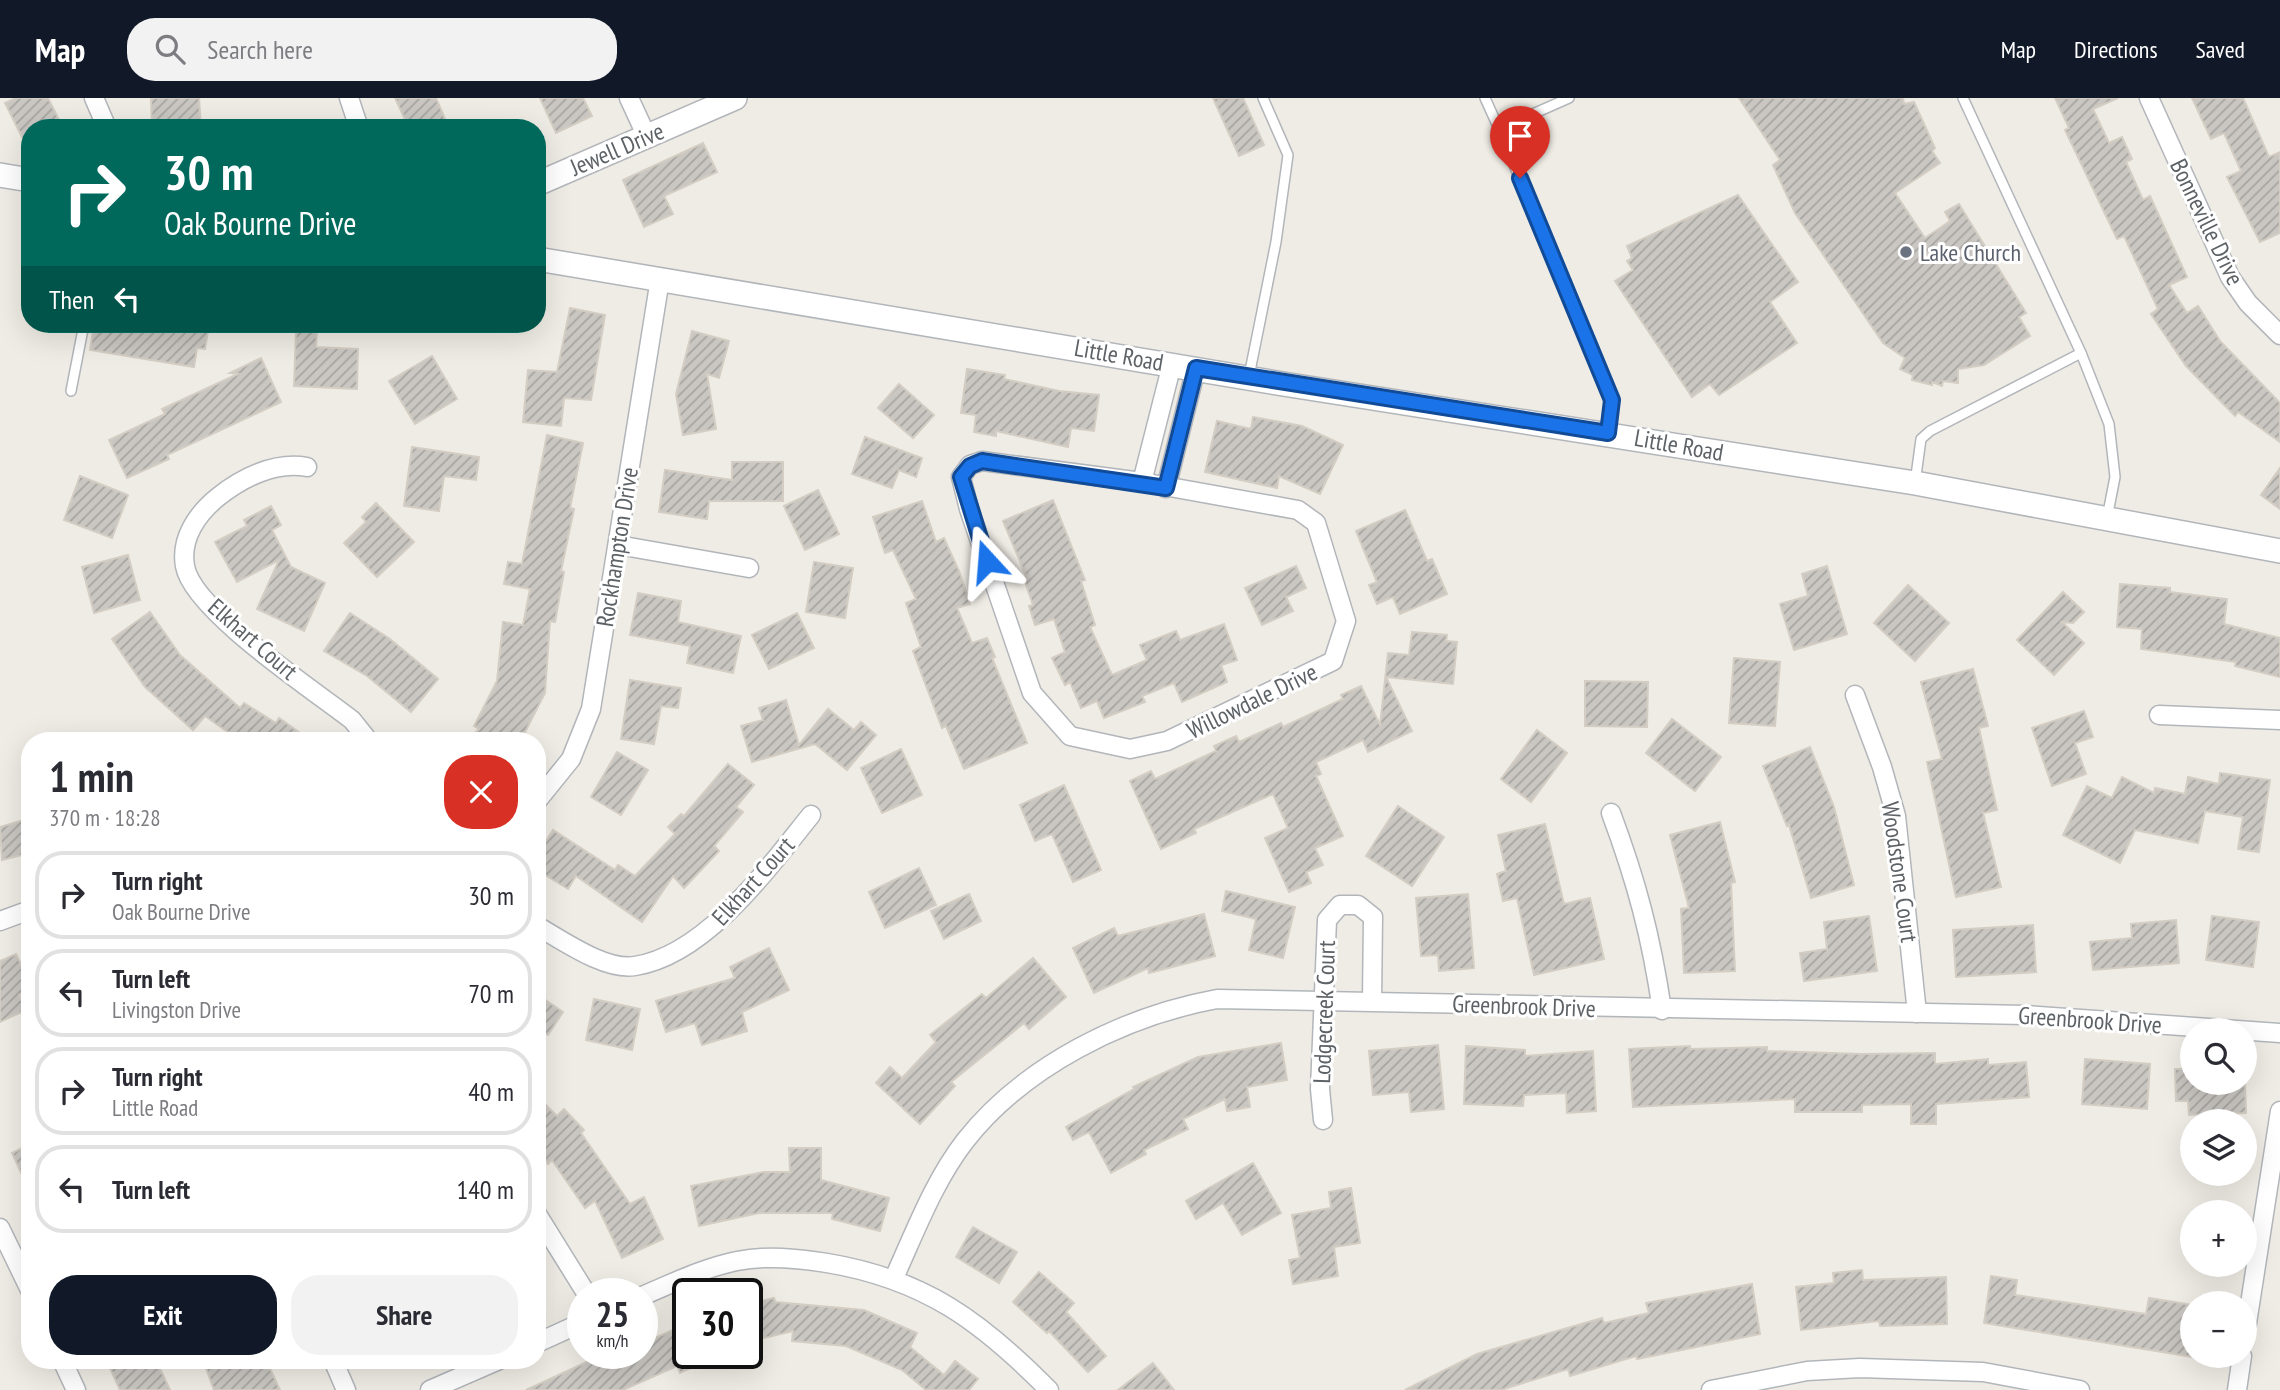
<!DOCTYPE html>
<html lang="en">
<head>
<meta charset="utf-8">
<style>
  body { margin:0; font-family:"PT Sans Narrow",sans-serif; background:#f2f2f3; color:#2b2b33; height:100vh; display:flex; flex-direction:column; font-size:26px; white-space:nowrap }
  * { box-sizing:border-box; margin:0 }
  p { font-size:23px; color:#7c7c81 }
  .icon { flex:none; width:38px; height:38px; fill:none; stroke:currentColor; stroke-width:2; stroke-linecap:round; stroke-linejoin:round }
  .map { position:relative; flex:1; overflow:hidden }
  .panel { position:absolute; left:21px; top:634px; width:525px; height:637px; display:flex; flex-direction:column; background:#fff; border-radius:28px; box-shadow:0 7px 28px #0002 }
  .panel>* { flex:none }
  .banner { position:absolute; left:21px; top:21px; width:525px; height:214px; border-radius:28px; box-shadow:0 7px 28px #0002; background:#00695c; color:#fff; overflow:hidden }
  .tools { position:absolute; left:2180px; top:920px; display:grid; gap:14px }
  .tools a { display:grid; place-items:center; width:77px; height:77px; border-radius:50%; background:#fff; box-shadow:0 7px 28px #0002; font-size:35px }
  .speed { position:absolute; left:567px; top:1180px; display:flex; gap:14px; font-size:35px; font-weight:700; text-align:center }
  .speed>* { display:grid; place-content:center; width:91px; height:91px; border-radius:50%; background:#fff; box-shadow:0 7px 28px #0002; line-height:1 }
  .speed small { font-size:18px; font-weight:400 }
  .speed .limit { border:4px solid #111; border-radius:10px; background:#fff; color:#111 }
  .pin { position:absolute; display:grid; place-items:center; width:60px; height:60px; color:#fff; margin:-72px -30px; border-radius:50% 50% 50% 0; rotate:-45deg; box-shadow:0 0 7px #0007 }
  .pin .icon { rotate:45deg }
  .me { position:absolute; width:77px; margin:-38px; rotate:341deg; stroke-linejoin:round; filter:drop-shadow(0 0 5px #0008) }
  .turn { display:flex; align-items:center; gap:24px; height:147px; padding:0 28px; font-size:32px }
  .turn .icon { width:91px; height:91px; stroke-width:2.5 }
  .turn b { display:block; font-size:49px; line-height:60px }
  .then { display:flex; align-items:center; height:66px; padding:0 28px; background:#0003; gap:14px; font-size:26px }
  .round { display:grid; place-items:center; flex:none; width:74px; height:74px; border-radius:28px; background:#f2f2f3 }
  .headline { display:flex; align-items:center; justify-content:space-between; height:119px; padding:0 28px }
  h1 { font-size:42px; font-weight:600; line-height:52px }
  .primary-button { display:flex; gap:14px; margin-top:auto; padding:14px 28px }
  .primary-button a { flex:1; height:80px; border-radius:28px; background:#111827; color:#fff; font-size:28px; font-weight:600; line-height:80px; text-align:center }
  .primary-button a+a { background:#f2f2f3; color:#2b2b33 }
  ul { padding:0; list-style:none }
  li { display:flex; align-items:center; gap:21px; height:88px; margin:0 14px 10px; padding:0 14px; border:4px solid #e1e1e2; border-radius:28px }
  li div { flex:1 }
  li b { display:block; font-size:26px }
  li em { font-style:normal }
  header { display:flex; align-items:center; gap:42px; box-sizing:border-box; height:98px; padding:0 35px; background:#111827; color:#fff }
  header strong { font-size:33px }
  nav { display:flex; gap:38px; margin-inline-start:auto; font-size:24px }
  .search { width:490px; height:63px; background:#f2f2f3; display:flex; align-items:center; gap:18px; box-sizing:border-box; padding:0 24px; border-radius:28px; color:#7c7c81; font-size:26px }
  .map>svg:first-child { display:block }
</style>
</head>
<body>
<header>
<strong>Map</strong>
<div class="search"><svg class="icon" aria-label="search" viewBox="0 0 24 24"><circle cx="10" cy="10" r="6"/><path d="M15 15l6 6"/></svg>Search here</div>
<nav><a>Map</a><a>Directions</a><a>Saved</a></nav>
</header>
<div class="map">
<svg width="2280" height="1292" viewBox="0 0 2280 1292">
  <defs>
    <pattern id="building-hatch" width="6" height="6" patternUnits="userSpaceOnUse" patternTransform="scale(1.75)"><rect width="6" height="6" fill="#cac7c2"/><path d="M-1 1l2-2M0 6l6-6M5 7l2-2" fill="none" stroke="#a7a5a1"/></pattern>
  </defs>
  <rect width="100%" height="100%" fill="#efece5"/>
  <g fill="url(#building-hatch)" stroke="#d4cdc3" stroke-width="2">
    <polygon points="16,0 48,0 63,30 30,30 30,55 5,5"/>
    <polygon points="151,0 199,0 201,30 152,30"/>
    <polygon points="395,0 436,0 449,30 409,30"/>
    <polygon points="540,0 583,0 592,18 556,35"/>
    <polygon points="1213,0 1243,0 1264,47 1239,58"/>
    <polygon points="1739,0 1903,0 1904,6 1914,4 1935,50 1932,53 1940,65 1895,95 1925,140 1950,123 1945,114 1959,106 2026,215 2019,219 2030,238 1984,267 1958,271 1958,285 1943,283 1942,288 1932,284 1932,287 1912,282 1913,277 1900,271 1905,260 1883,245 1795,115 1773,67 1780,62"/>
    <polygon points="2055,0 2118,0 2093,11 2109,45 2122,39 2132,61 2126,64 2143,102 2150,98 2187,179 2169,187 2187,215 2198,208 2220,243 2280,305 2280,344 2238,314 2235,318 2186,268 2151,216 2158,211 2124,138 2117,141 2065,32 2069,30"/>
    <polygon points="2192,0 2243,0 2269,59 2280,54 2280,135 2260,144 2227,79 2241,73 2224,35 2211,41"/>
    <polygon points="703,45 717,74 664,98 673,116 644,129 623,82"/>
    <polygon points="1738,97 1798,184 1770,204 1797,245 1719,297 1710,286 1692,299 1615,183 1633,172 1627,163 1632,160 1627,148"/>
    <polygon points="570,210 605,217 591,302 564,300 561,328 523,324 528,272 557,274"/>
    <polygon points="94,226 194,226 193,231 208,233 205,251 197,250 194,269 90,252"/>
    <polygon points="296,232 317,233 316,249 358,251 357,291 294,288"/>
    <polygon points="692,233 729,243 719,280 707,276 716,331 683,337 676,296"/>
    <polygon points="432,258 457,301 415,326 389,283"/>
    <polygon points="261,260 281,304 167,357 169,361 127,380 109,342 165,316 162,311 238,276 230,275"/>
    <polygon points="967,271 1005,277 1004,281 1059,293 1099,297 1094,333 1071,330 1068,349 996,333 996,338 974,334 976,317 961,315"/>
    <polygon points="899,286 934,317 913,340 878,310"/>
    <polygon points="1253,319 1302,328 1343,347 1320,396 1279,378 1277,390 1205,374 1217,323 1251,331"/>
    <polygon points="547,337 583,345 570,410 574,411 561,473 564,474 555,524 550,523 545,595 521,642 467,642 479,631 474,628 497,583 503,524 523,527 530,491 504,486 508,464 522,466"/>
    <polygon points="865,339 922,360 916,379 899,372 892,390 852,376"/>
    <polygon points="412,349 479,359 476,382 444,378 439,413 404,408"/>
    <polygon points="732,364 783,364 783,403 709,403 707,421 659,414 665,372 732,382"/>
    <polygon points="2280,370 2280,411 2261,397"/>
    <polygon points="80,378 128,397 112,440 64,422"/>
    <polygon points="818,392 839,436 805,452 784,408"/>
    <polygon points="1053,402 1085,482 1081,483 1095,527 1090,529 1112,577 1147,562 1140,547 1176,533 1180,542 1224,526 1237,562 1221,567 1227,584 1182,604 1174,585 1142,598 1145,604 1104,620 1097,603 1081,610 1070,584 1065,587 1052,560 1065,554 1054,521 1035,527 1029,508 1033,507 1023,479 1026,478 1003,423"/>
    <polygon points="922,403 936,444 944,440 960,475 970,506 957,510 972,545 987,540 995,559 992,560 1027,645 964,671 946,628 942,630 913,553 921,549 906,505 916,501 893,452 885,455 873,419"/>
    <polygon points="376,405 414,444 377,479 344,445 366,424 362,419"/>
    <polygon points="271,408 281,427 272,432 291,469 325,485 304,533 257,511 279,462 237,484 215,444 247,428 244,422"/>
    <polygon points="1405,412 1427,463 1432,461 1447,496 1400,516 1393,499 1377,506 1369,487 1377,484 1356,433"/>
    <polygon points="128,457 140,502 94,515 82,469"/>
    <polygon points="814,464 853,470 845,520 806,514"/>
    <polygon points="1296,468 1306,490 1286,499 1293,513 1262,527 1245,490"/>
    <polygon points="1827,468 1847,536 1794,552 1780,506 1808,498 1802,476"/>
    <polygon points="2120,486 2170,490 2170,494 2227,501 2224,526 2280,540 2280,579 2235,568 2236,564 2141,551 2142,531 2117,529"/>
    <polygon points="1908,487 1949,525 1915,563 1874,525"/>
    <polygon points="2063,494 2084,514 2073,525 2062,524 2084,545 2054,577 2017,542"/>
    <polygon points="638,495 681,503 678,524 741,538 733,575 687,565 690,548 630,537"/>
    <polygon points="150,514 180,557 240,610 244,605 276,625 279,620 310,642 239,642 205,618 193,632 145,589 112,541"/>
    <polygon points="350,515 390,541 438,581 411,614 367,578 324,553"/>
    <polygon points="797,515 814,550 769,571 752,537"/>
    <polygon points="1412,534 1447,537 1446,543 1457,544 1453,586 1386,579 1412,633 1368,654 1363,642 1316,664 1321,676 1316,678 1343,738 1315,750 1323,767 1306,774 1311,785 1289,794 1265,740 1288,730 1273,696 1194,731 1196,735 1161,751 1130,683 1151,673 1155,681 1216,653 1214,648 1236,638 1239,644 1281,625 1283,629 1343,601 1341,597 1361,588 1380,627 1388,555 1409,557"/>
    <polygon points="1734,560 1780,564 1775,628 1729,625"/>
    <polygon points="1973,571 1988,628 1979,630 1997,712 1983,715 2001,789 1956,799 1927,664 1942,661 1921,584"/>
    <polygon points="630,582 681,590 678,610 661,608 654,646 621,641"/>
    <polygon points="1585,583 1648,584 1647,629 1585,628"/>
    <polygon points="786,602 799,647 828,611 854,632 861,624 876,637 847,672 815,646 752,664 741,628 763,622 759,610"/>
    <polygon points="2084,613 2093,639 2075,645 2086,676 2052,688 2032,630"/>
    <polygon points="1672,621 1721,659 1695,693 1646,655"/>
    <polygon points="1537,632 1567,655 1531,704 1501,681"/>
    <polygon points="1810,649 1834,709 1854,787 1811,800 1789,727 1787,728 1763,668"/>
    <polygon points="901,651 922,697 882,715 861,670"/>
    <polygon points="617,654 648,672 621,717 591,699"/>
    <polygon points="728,666 754,687 736,709 743,714 714,748 719,753 684,790 673,778 642,824 576,778 568,791 537,772 537,757 553,732 615,772 618,767 635,778 675,736 668,729 681,716 684,718"/>
    <polygon points="2220,675 2270,682 2259,754 2238,751 2243,719 2205,713 2198,745 2135,732 2120,765 2063,737 2087,688 2112,700 2122,679 2154,695 2155,690 2185,696 2188,679 2219,686"/>
    <polygon points="1064,687 1101,772 1073,784 1052,736 1035,743 1020,707"/>
    <polygon points="1398,708 1444,739 1412,788 1366,758"/>
    <polygon points="30,720 30,755 2,762 0,729"/>
    <polygon points="1720,724 1735,784 1731,785 1735,873 1684,875 1681,811 1689,810 1670,737"/>
    <polygon points="1545,726 1564,806 1590,800 1604,861 1534,877 1517,800 1503,803 1497,776 1506,773 1498,737"/>
    <polygon points="919,770 936,807 885,830 869,794"/>
    <polygon points="1226,793 1295,809 1283,860 1249,852 1256,821 1222,813"/>
    <polygon points="969,796 981,823 944,841 931,813"/>
    <polygon points="1468,796 1474,870 1439,873 1438,857 1421,858 1416,800"/>
    <polygon points="1204,816 1215,858 1149,875 1148,870 1094,895 1073,850 1114,830 1118,838"/>
    <polygon points="1869,818 1877,873 1804,883 1800,855 1827,851 1824,824"/>
    <polygon points="2212,818 2259,824 2253,869 2206,862"/>
    <polygon points="2176,822 2179,865 2093,872 2090,844 2132,840 2131,826"/>
    <polygon points="2033,827 2036,874 1956,879 1953,832"/>
    <polygon points="769,850 789,892 742,914 747,933 702,947 695,925 666,934 656,903 735,880 730,869"/>
    <polygon points="16,856 30,885 30,892 19,897 26,912 0,924 0,863"/>
    <polygon points="1033,860 1066,899 1029,931 1024,925 951,984 955,988 920,1026 876,985 890,969 902,980 936,944 930,937 982,896 986,900"/>
    <polygon points="537,896 563,914 548,937 537,930"/>
    <polygon points="594,901 640,911 632,952 586,942"/>
    <polygon points="1281,945 1287,982 1247,989 1250,1009 1227,1013 1225,1001 1183,1021 1188,1031 1144,1052 1146,1056 1111,1075 1089,1034 1073,1042 1066,1029 1134,991 1133,989 1198,959"/>
    <polygon points="1438,947 1444,1011 1411,1014 1409,994 1373,997 1369,953"/>
    <polygon points="1466,948 1525,952 1525,958 1593,953 1596,1013 1567,1015 1566,995 1524,997 1523,1008 1464,1006"/>
    <polygon points="1690,948 1690,951 1767,949 1767,953 1862,956 1935,955 1935,966 1988,961 1988,967 2026,964 2029,999 1936,1006 1936,1026 1911,1026 1911,1006 1862,1007 1862,1014 1795,1014 1795,1001 1633,1009 1629,951"/>
    <polygon points="2085,961 2150,966 2147,1011 2082,1006"/>
    <polygon points="2175,971 2193,971 2193,985 2245,985 2246,1015 2189,1017 2188,1003 2176,1003"/>
    <polygon points="545,1006 557,1018 564,1011 584,1032 581,1035 630,1106 644,1099 663,1141 622,1160 595,1103 585,1110 552,1062 548,1066 537,1054 537,1013"/>
    <polygon points="30,1046 30,1094 12,1055"/>
    <polygon points="789,1050 821,1050 821,1082 889,1100 880,1133 832,1121 833,1115 759,1115 699,1128 691,1088 764,1074 790,1074"/>
    <polygon points="1253,1065 1281,1115 1242,1137 1223,1105 1196,1121 1186,1103"/>
    <polygon points="1351,1090 1360,1145 1334,1149 1338,1178 1293,1186 1289,1162 1300,1160 1292,1117 1331,1110 1329,1094"/>
    <polygon points="973,1129 1017,1154 999,1185 956,1159"/>
    <polygon points="1862,1172 1863,1182 1946,1179 1947,1226 1880,1228 1879,1223 1801,1232 1796,1189 1834,1185 1833,1175"/>
    <polygon points="1039,1174 1074,1205 1066,1214 1106,1258 1088,1274 1049,1233 1047,1235 1013,1204"/>
    <polygon points="1991,1178 2017,1182 2015,1197 2146,1216 2149,1200 2193,1207 2193,1259 1984,1225"/>
    <polygon points="1752,1186 1760,1236 1637,1261 1636,1258 1570,1278 1568,1271 1501,1292 1405,1292 1477,1256 1602,1220 1604,1225 1649,1215 1646,1205"/>
    <polygon points="774,1200 775,1204 864,1212 917,1235 910,1249 944,1277 955,1263 978,1281 969,1292 926,1292 902,1272 846,1248 792,1243 793,1233 747,1244 747,1206"/>
    <polygon points="688,1225 688,1255 723,1255 680,1275 677,1268 623,1292 526,1292 606,1255 642,1255 642,1246"/>
    <polygon points="123,1262 156,1262 170,1292 120,1292 109,1268"/>
    <polygon points="203,1262 266,1262 280,1292 214,1292"/>
    <polygon points="1153,1265 1174,1292 1118,1292"/>
  </g>
  <g fill="none" stroke-linecap="round" stroke-linejoin="round">
    <defs>
      <g id="service">
        <polyline points="1485,0 1499,31"/>
        <polyline points="1569,0 1499,31 1612,302 1607,335"/>
        <polyline points="1963,0 2081,255 2109,326 2115,379 2107,420"/>
        <polyline points="1249,278 1276,144 1288,57 1263,0"/>
        <polyline points="71,293 84,226"/>
        <polyline points="1915,385 1921,341 1930,333 2081,255"/>
      </g>
      <g id="minor">
        <polyline points="94,0 107,30"/>
        <polyline points="349,0 359,30"/>
        <polyline points="629,0 647,39"/>
        <polyline points="2149,0 2230,179 2248,205 2280,237"/>
        <polygon points="982,363 1142,384 1298,412 1316,425 1346,523 1333,563 1167,643 1130,651 1070,638 1032,595 969,411 961,379 970,367"/>
        <path d="M 307,369 C 275,363 242,380 218,399 C 198,415 180,440 185,468 C 192,512 315,593 352,622 L 368,642"/>
        <polyline points="1142,384 1172,266"/>
        <polyline points="1166,390 1196,270"/>
        <polyline points="618,447 749,470"/>
        <polyline points="1855,597 1882,669 1896,718 1917,915"/>
        <polyline points="2159,617 2280,622"/>
        <polyline points="537,703 571,661 591,611 660,181"/>
        <path d="M 1611,715 C 1637,785 1651,838 1662,912"/>
        <polyline points="0,823 30,812"/>
        <path d="M 537,828 C 562,842 605,873 635,868 C 706,857 769,769 811,717"/>
        <polyline points="1323,1022 1320,991 1327,822 1340,807 1358,807 1373,819 1372,903"/>
        <polyline points="537,1116 586,1195"/>
        <polyline points="0,1130 30,1192"/>
        <path d="M 894,1180 C 915,1134 934,1083 965,1043 C 1024,968 1124,918 1217,901 L 2026,917 L 2280,935"/>
        <path d="M 642,1198 C 673,1185 703,1170 737,1163 C 767,1157 797,1160 827,1165 C 924,1181 981,1223 1049,1292"/>
        <polyline points="2245,1238 2280,1013"/>
        <polyline points="537,1245 583,1224"/>
        <polyline points="62,1262 76,1292"/>
        <polyline points="333,1262 346,1292"/>
        <polyline points="430,1292 499,1262"/>
        <polyline points="1711,1292 1807,1273 1860,1270 1983,1274 2080,1292"/>
        <polyline points="2237,1292 2242,1258"/>
      </g>
      <g id="tertiary">
        <polyline points="0,77 30,82"/>
        <polyline points="537,86 735,0"/>
        <polyline points="537,161 1283,286 1915,385 2280,453"/>
      </g>
    </defs>
    <use href="#service" stroke="#b2b6ba" stroke-width="12"/>
    <use href="#minor" stroke="#b2b6ba" stroke-width="21"/>
    <use href="#tertiary" stroke="#b2b6ba" stroke-width="26"/>
    <use href="#service" stroke="#fff" stroke-width="9"/>
    <use href="#minor" stroke="#fff" stroke-width="18"/>
    <use href="#tertiary" stroke="#fff" stroke-width="23"/>
  </g>
  <g fill="none" stroke-linecap="round" stroke-linejoin="round">
    <defs>
      <polyline id="route" points="987,463 961,379 970,368 982,363 1166,390 1196,270 1608,335 1612,302 1520,80"/>
    </defs>
    <use href="#route" stroke="#114b97" stroke-width="18"/>
    <use href="#route" stroke="#1a73e8" stroke-width="12"/>
  </g>
  <circle fill="#6b7280" stroke="#fff" stroke-width="2.5" cx="1906" cy="154" r="7"/>
  <g text-anchor="middle" dominant-baseline="central" stroke-width="6" stroke-linejoin="round" paint-order="stroke">
    <g font-size="24" fill="#5d6266" stroke="#fff">
      <text transform="translate(617 51) rotate(-23)">Jewell Drive</text>
      <text transform="translate(2207 124) rotate(64)">Bonneville Drive</text>
      <text transform="translate(1119 257) rotate(10)">Little Road</text>
      <text transform="translate(1679 347) rotate(10)">Little Road</text>
      <text transform="translate(617 449) rotate(-81)">Rockhampton Drive</text>
      <text transform="translate(253 541) rotate(41)">Elkhart Court</text>
      <text transform="translate(1252 603) rotate(-26)">Willowdale Drive</text>
      <text transform="translate(1900 774) rotate(82)">Woodstone Court</text>
      <text transform="translate(753 783) rotate(-48)">Elkhart Court</text>
      <text transform="translate(1524 908) rotate(2)">Greenbrook Drive</text>
      <text transform="translate(1324 914) rotate(-88)">Lodgecreek Court</text>
      <text transform="translate(2090 922) rotate(4)">Greenbrook Drive</text>
    </g>
    <g font-size="24" fill="#5b616d" stroke="#fff" text-anchor="start">
      <text x="1920" y="154">Lake Church</text>
    </g>
  </g>
</svg>
<div class="tools">
<a><svg class="icon" aria-label="search" viewBox="0 0 24 24"><circle cx="10" cy="10" r="6"/><path d="M15 15l6 6"/></svg></a>
<a><svg class="icon" aria-label="layers" viewBox="0 0 24 24"><path d="M12 4l9 5-9 5-9-5zM3 14l9 5 9-5"/></svg></a>
<a>+</a>
<a>−</a>
</div>
<div class="speed"><div>25<small>km/h</small></div><div class="limit">30</div></div>
<div class="pin" style="left:1520px;top:80px;background:#d93025"><svg class="icon" aria-label="arrive" viewBox="0 0 24 24"><path d="M6 21V4h12l-3 4 3 4H6"/></svg></div>
<svg class="me" style="left:987px;top:463px" viewBox="-20 -20 40 40"><path d="M0-17L14 15 0 8-14 15z" fill="#1a73e8" stroke="#fff" stroke-width="4"/></svg>
<div class="banner">
<div class="turn"><svg class="icon" aria-label="right" viewBox="0 0 24 24"><path d="M7 20v-9h11M14 6l5 5-5 5"/></svg><div><b>30 m</b>Oak Bourne Drive</div></div>
<div class="then">Then<svg class="icon" aria-label="left" viewBox="0 0 24 24"><path d="M17 20v-9H6M10 6l-5 5 5 5"/></svg></div>
</div>
<section class="panel">
<div class="headline"><div><h1>1 min</h1><p>370 m · 18:28</p></div><a class="round" style="background:#d93025;color:#fff"><svg class="icon" aria-label="close" viewBox="0 0 24 24"><path d="M6 6l12 12M18 6L6 18"/></svg></a></div>
<ul>
<li><svg class="icon" aria-label="right" viewBox="0 0 24 24"><path d="M7 20v-9h11M14 6l5 5-5 5"/></svg><div><b>Turn right</b><p>Oak Bourne Drive</p></div><em>30 m</em></li>
<li><svg class="icon" aria-label="left" viewBox="0 0 24 24"><path d="M17 20v-9H6M10 6l-5 5 5 5"/></svg><div><b>Turn left</b><p>Livingston Drive</p></div><em>70 m</em></li>
<li><svg class="icon" aria-label="right" viewBox="0 0 24 24"><path d="M7 20v-9h11M14 6l5 5-5 5"/></svg><div><b>Turn right</b><p>Little Road</p></div><em>40 m</em></li>
<li><svg class="icon" aria-label="left" viewBox="0 0 24 24"><path d="M17 20v-9H6M10 6l-5 5 5 5"/></svg><div><b>Turn left</b></div><em>140 m</em></li>
</ul>
<div class="primary-button"><a>Exit</a><a>Share</a></div>
</section>
</div>
</body>
</html>
